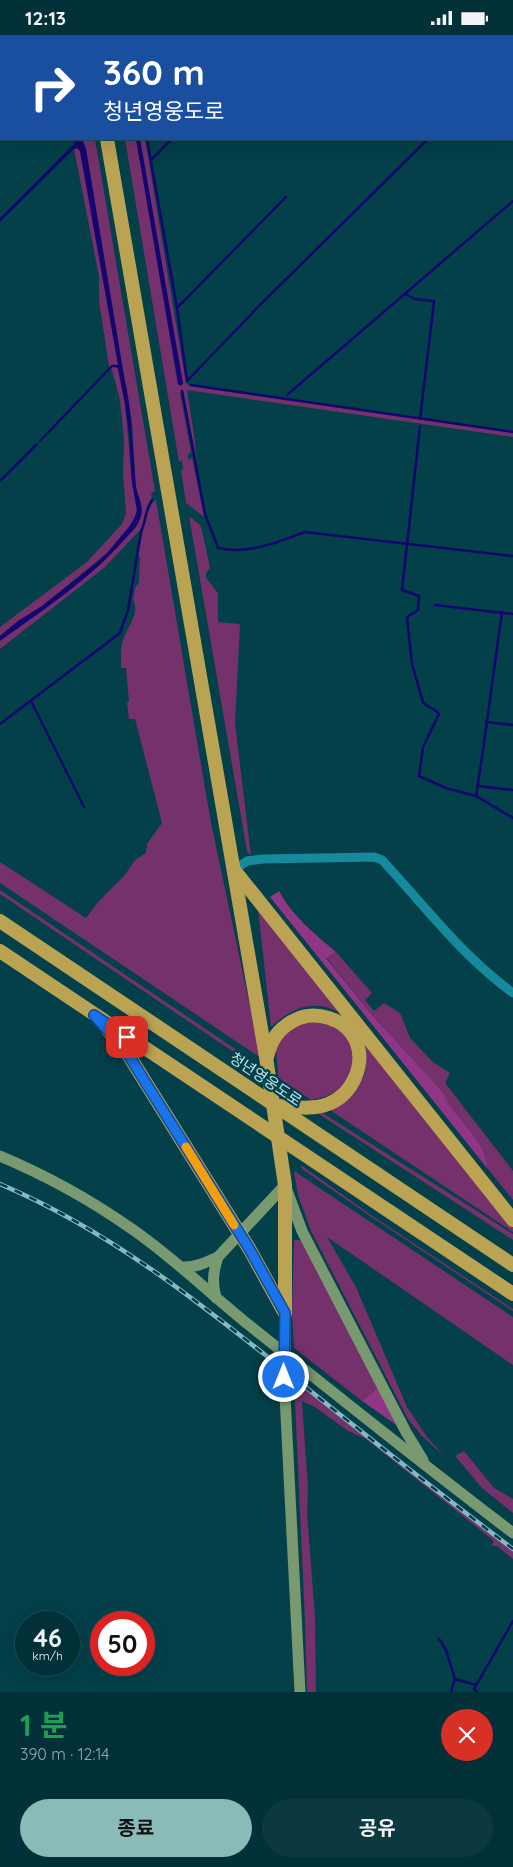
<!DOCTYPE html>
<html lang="ko">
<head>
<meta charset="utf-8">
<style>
  body { margin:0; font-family:Quicksand,"Noto Sans KR",sans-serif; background:#0c3840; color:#f1f3f6; height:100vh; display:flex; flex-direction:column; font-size:19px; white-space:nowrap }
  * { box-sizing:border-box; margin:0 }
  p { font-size:16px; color:#96a9ae }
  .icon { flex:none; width:28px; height:28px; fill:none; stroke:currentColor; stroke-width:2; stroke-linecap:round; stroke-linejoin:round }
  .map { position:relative; height:1657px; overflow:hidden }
  .panel { display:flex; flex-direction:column; background:#023038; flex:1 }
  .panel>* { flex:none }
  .guide { position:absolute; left:0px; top:0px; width:514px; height:105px; box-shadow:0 5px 20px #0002,0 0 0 1px #234b53; background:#1a4fa0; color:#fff; overflow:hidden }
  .speed { position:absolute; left:15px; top:1576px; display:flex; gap:10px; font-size:25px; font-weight:700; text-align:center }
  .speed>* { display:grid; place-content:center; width:65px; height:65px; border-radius:50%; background:#023038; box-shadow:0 5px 20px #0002,0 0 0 1px #234b53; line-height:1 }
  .speed small { font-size:12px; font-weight:400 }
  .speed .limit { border:8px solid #d22; background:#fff; color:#111 }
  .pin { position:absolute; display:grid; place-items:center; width:42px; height:42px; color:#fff; margin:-21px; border-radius:10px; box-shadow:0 2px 8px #0006 }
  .me { position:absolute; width:55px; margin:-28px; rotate:0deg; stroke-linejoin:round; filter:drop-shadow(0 0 4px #0008) }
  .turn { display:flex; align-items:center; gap:18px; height:105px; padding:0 20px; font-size:22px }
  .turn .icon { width:65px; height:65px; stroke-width:2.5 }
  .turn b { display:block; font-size:35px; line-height:42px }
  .round { display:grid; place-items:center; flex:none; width:52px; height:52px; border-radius:26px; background:#0c3840 }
  .headline { display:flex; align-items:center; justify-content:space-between; height:85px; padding:0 20px }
  h1 { font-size:30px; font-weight:700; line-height:38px; color:#1e9e55 }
  .cta { display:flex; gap:10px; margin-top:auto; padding:10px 20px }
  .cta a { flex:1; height:58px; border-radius:30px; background:#8bbbb9; color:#111; font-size:20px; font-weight:700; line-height:58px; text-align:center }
  .cta a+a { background:#0c3840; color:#f1f3f6 }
  .status { display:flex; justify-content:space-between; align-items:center; height:35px; padding:0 25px; background:#023038; direction:ltr }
  .status svg { height:14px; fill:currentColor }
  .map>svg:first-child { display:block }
</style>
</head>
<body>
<div class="status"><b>12:13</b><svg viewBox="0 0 49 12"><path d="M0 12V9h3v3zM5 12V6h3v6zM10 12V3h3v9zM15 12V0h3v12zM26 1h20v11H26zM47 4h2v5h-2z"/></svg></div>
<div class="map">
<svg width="513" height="1657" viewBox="0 0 513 1657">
  <rect width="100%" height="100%" fill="#03404a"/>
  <g fill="#74316b">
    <path d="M 82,104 L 95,104 L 155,456 L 151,459 L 152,463 C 144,473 146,484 140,495 L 105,532 L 0,614 L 0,606 L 101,529 L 136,492 L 141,469 L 136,454 L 132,387 L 124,342 L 86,114 Z"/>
    <polygon points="125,104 136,104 181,350 182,348 140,104 145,104 186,348 189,351 513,398 513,402 187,355 194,400 197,426 183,356 180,358 191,417 188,419 188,425 192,423 204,482 186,468 181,436 183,434 182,425 179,427"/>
    <polygon points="77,113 80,116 83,132 125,369 132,448 137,475 133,487 107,518 42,571 18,586 0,601 0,592 87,527 122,489 126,478 123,438 124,404 120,365 112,335 109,331 99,266 99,241 74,114"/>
    <path d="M 156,465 L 211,788 L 261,1023 L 0,848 L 0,827 L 86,883 L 99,866 L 124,841 L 135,825 L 146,818 L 147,809 L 162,788 L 135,684 L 129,684 L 127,668 L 129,666 L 126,633 L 121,633 C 121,622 120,611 125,600 C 129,590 140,577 133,566 L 135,553 L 139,547 L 140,522 L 138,521 C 140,509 147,468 156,465 Z"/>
    <polygon points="189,481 201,491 210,533 206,538 206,543 218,558 218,587 240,589 235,688 251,821 247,816"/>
    <polygon points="0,855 247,1022 247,1026 0,859"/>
    <path d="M 258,874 L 346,981 C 317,963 295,970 271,992 Z"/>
    <path d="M 336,917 L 372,958 L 365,965 L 374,976 L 384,968 L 400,978 L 410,1003 L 433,1027 L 450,1038 L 445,1048 L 513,1136 L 513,1165 L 487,1133 C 489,1104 451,1083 443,1057 L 372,980 L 326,922 Z"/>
    <path d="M 308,983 L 345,995 L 357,1023 C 345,1051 343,1059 311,1065 L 279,1043 L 278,1040 L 276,1014 L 283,998 Z"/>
    <path d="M 364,1008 L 513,1190 L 513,1197 L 327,1073 C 357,1054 372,1047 364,1008 Z"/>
    <polygon points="288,1056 513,1199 513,1205 288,1059"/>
    <polygon points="301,1130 371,1180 513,1274 513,1276 370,1181 302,1134"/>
    <polygon points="294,1136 513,1282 513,1330 327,1202 356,1252 407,1372 427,1402 444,1421 422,1401 408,1384 311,1196 298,1160"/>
    <polygon points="294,1205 300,1205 306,1210 380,1351 362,1366 294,1313 292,1280"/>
    <polygon points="294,1345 513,1516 513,1524 497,1511 491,1511 494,1506 366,1404 348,1396 315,1372 302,1366 308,1454 307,1478 315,1582 316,1657 307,1657 305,1587"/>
    <polygon points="464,1416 494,1453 513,1464 513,1478 482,1453 455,1421"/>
  </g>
  <g fill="#913586">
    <path d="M 279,856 C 292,881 315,899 336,917 L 326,923 L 372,980 L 443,1057 C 451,1082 489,1105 487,1133 L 270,862 Z"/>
    <polygon points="380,1351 398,1391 362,1366"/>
  </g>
  <g fill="#14066e">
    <path d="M 77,104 L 82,104 L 86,114 L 124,341 C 133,378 132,414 136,451 C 138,463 145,472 140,484 C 137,492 130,499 124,505 C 89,545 43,575 0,606 L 0,601 L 18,586 L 42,571 L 95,529 L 107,518 L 129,492 L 135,482 L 137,475 L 132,448 L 129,399 L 125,369 L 118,334 L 116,332 L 118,329 L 80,116 L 77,113 L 74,114 L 0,187 L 0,183 L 73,110 Z"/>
    <polygon points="136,104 140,104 183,348 181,351 178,349"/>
  </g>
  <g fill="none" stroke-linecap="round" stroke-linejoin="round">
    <g stroke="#14066e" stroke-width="2.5">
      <polyline points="52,0 52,1"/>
      <polyline points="183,1 185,0"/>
      <polyline points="0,97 1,96"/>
      <polyline points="147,104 177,273 187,346"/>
      <polyline points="151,125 172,104"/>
      <polyline points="405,259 415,264 434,266 420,384"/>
      <polyline points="177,273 286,162"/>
      <polyline points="187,346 262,268 428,104"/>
      <polyline points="191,350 513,397"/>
      <path d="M 182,356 L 205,479 L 218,513 C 246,520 279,507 305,497 L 513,521"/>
      <polyline points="287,360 513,166"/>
      <path d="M 420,391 L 402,555 L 419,561 L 418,575 L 407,582 L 412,629 L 423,667 C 427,673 435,673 439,679 L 423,712 L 419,741 L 446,753 L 476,761 L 513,783"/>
      <polyline points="40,406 112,331 117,331"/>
      <polyline points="0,446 37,409"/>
      <polyline points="435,570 513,579"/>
      <polyline points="31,666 84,772"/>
      <polyline points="486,687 513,690"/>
      <path d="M 0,689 L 120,598 L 128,575 L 141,497 C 146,486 145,475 152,465"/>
      <polyline points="478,751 513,755"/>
      <path d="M 476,761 C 486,700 493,639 502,577"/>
      <polyline points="439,1604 446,1615 455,1644"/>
      <polyline points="451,1657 455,1644 476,1650"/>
      <polyline points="477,1657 474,1654 513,1586"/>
    </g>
    <g stroke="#17899d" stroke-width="9">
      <polyline points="389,0 393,1"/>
      <polyline points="512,46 513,46"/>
      <path d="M 234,835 L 247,826 L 263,824 L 374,822 L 382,825 C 426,872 460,919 513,958"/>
    </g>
    <g stroke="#799971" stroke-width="11">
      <path d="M 0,1121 C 45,1140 89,1164 129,1192 C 172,1221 209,1258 249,1290 C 336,1360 424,1430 513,1498"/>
      <path d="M 181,1232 C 195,1233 205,1228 218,1222 L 285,1150 L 302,1196 L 406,1397 L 423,1425"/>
      <path d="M 216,1263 C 212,1248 213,1237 218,1222"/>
      <polyline points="285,1278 285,1361 300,1657"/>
    </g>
    <g stroke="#bba354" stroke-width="14">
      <polyline points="89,0 89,1"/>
      <polyline points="107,104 266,1022 285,1150 285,1278"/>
      <polyline points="235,836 513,1185"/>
      <polyline points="0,886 513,1230"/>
      <polyline points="0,916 513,1259"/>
      <polyline points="108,995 126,1016 250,1215 283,1275"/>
      <path d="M 267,1022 C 271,1005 278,994 293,986 C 314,974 346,983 356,1006 C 366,1030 352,1060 328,1069 C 313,1075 295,1072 279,1071"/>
    </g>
    <defs>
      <path id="rail" d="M 0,1149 C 109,1195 201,1269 293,1342 C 365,1400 439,1458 513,1514"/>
    </defs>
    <use href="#rail" stroke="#87b9c3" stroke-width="4.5"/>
    <use href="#rail" stroke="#03404a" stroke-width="2.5" stroke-dasharray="8" stroke-linecap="butt"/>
  </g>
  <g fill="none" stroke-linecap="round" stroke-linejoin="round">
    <defs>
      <polyline id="route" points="127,1002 94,980 126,1016 250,1215 285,1278 284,1342"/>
    </defs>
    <use href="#route" stroke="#114b97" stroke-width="12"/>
    <use href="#route" stroke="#1a73e8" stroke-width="9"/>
    <polyline stroke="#f59e0b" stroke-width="9" points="186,1112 234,1190"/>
  </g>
  <g text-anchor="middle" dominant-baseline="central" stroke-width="4.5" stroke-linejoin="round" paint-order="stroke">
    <g font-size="15" fill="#bbe8f2" stroke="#03404a">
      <text transform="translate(266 1044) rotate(34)">청년영웅도로</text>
    </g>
  </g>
</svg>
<div class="speed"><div>46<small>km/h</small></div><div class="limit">50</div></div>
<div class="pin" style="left:127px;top:1002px;background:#d93025"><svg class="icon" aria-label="arrive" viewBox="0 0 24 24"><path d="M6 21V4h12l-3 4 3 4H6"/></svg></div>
<svg class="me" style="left:284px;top:1342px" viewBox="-20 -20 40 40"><circle r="17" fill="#1a73e8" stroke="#fff" stroke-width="3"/><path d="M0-11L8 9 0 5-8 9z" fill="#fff"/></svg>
<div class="guide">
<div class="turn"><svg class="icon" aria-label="right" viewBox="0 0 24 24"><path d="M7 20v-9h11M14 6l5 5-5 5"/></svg><div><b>360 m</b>청년영웅도로</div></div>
</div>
</div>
<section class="panel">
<div class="headline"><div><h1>1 분</h1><p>390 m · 12:14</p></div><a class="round" style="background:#d93025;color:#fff"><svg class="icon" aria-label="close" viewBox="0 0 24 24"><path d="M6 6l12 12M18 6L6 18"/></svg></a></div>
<div class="cta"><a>종료</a><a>공유</a></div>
</section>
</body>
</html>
